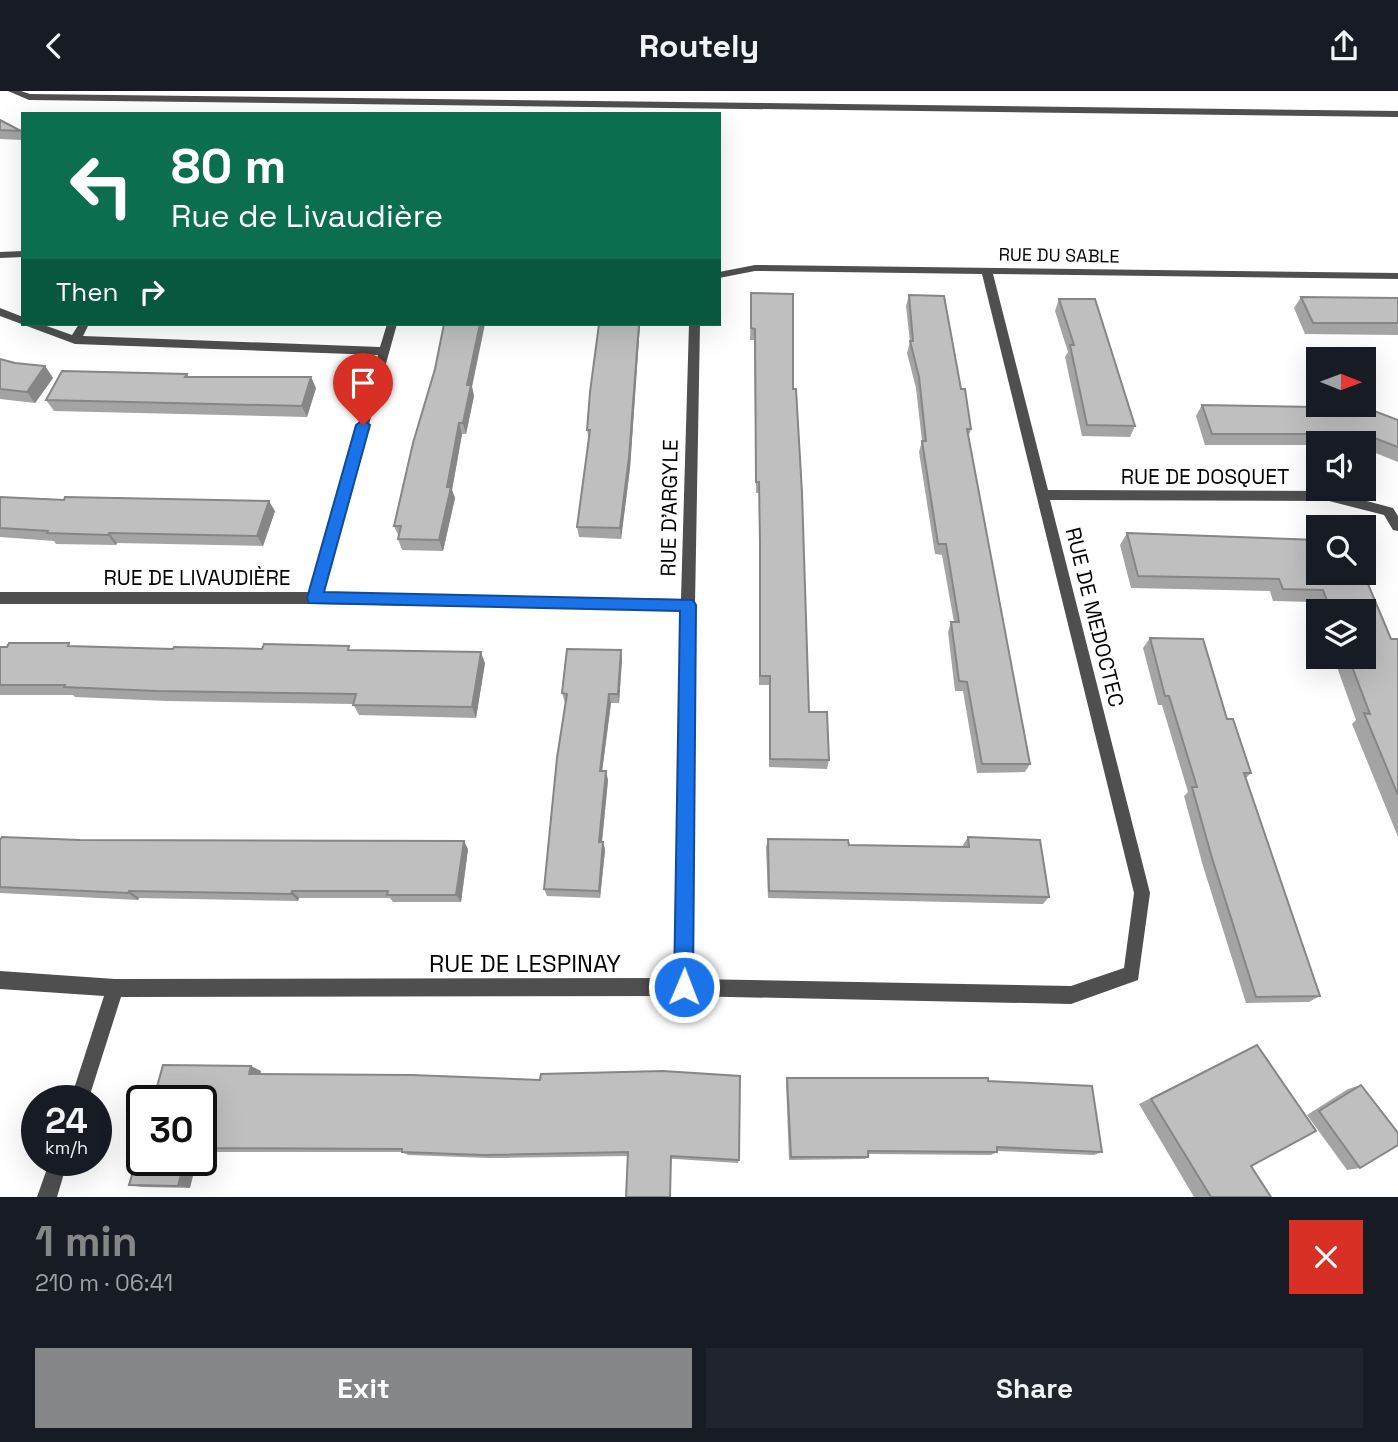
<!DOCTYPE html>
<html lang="en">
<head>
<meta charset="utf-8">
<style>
  body { margin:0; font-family:"Space Grotesk",sans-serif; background:#20242c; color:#f1f3f6; height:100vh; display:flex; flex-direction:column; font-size:26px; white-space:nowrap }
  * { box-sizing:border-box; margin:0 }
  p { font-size:23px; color:#9ea1a6 }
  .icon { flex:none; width:38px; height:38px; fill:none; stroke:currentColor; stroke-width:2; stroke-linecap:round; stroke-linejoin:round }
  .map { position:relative; height:1106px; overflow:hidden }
  .sheet { display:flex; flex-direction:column; background:#171b24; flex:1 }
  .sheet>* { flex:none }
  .guide { position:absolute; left:21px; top:21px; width:700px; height:214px; border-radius:0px; box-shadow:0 7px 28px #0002; background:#0b6e4f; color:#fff; overflow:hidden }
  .needle { width:46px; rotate:91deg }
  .controls { position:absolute; left:1306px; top:256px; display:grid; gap:14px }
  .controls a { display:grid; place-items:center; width:70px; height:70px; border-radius:0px; background:#171b24; box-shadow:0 7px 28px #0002; font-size:35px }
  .speed { position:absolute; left:21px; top:994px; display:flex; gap:14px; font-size:35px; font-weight:700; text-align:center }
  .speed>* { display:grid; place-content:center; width:91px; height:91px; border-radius:50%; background:#171b24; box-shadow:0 7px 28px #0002; line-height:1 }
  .speed small { font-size:18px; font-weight:400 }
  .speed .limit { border:4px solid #111; border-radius:10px; background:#fff; color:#111 }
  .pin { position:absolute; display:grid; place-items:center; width:60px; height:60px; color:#fff; margin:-72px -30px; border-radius:50% 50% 50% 0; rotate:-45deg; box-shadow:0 0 7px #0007 }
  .pin .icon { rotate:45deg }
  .me { position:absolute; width:77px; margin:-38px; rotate:1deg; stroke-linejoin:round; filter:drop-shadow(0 0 5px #0008) }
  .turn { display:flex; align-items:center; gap:24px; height:147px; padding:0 35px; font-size:32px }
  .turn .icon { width:91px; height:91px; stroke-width:2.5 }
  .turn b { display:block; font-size:49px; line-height:60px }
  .then { display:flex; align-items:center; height:66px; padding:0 35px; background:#0003; gap:14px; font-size:26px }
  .round { display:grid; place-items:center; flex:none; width:74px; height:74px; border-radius:0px; background:#20242c }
  .headline { display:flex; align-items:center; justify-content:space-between; height:119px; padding:0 35px }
  h1 { font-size:42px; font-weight:700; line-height:52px; color:#858687 }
  .button { display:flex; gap:14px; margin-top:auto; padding:14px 35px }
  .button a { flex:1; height:80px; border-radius:0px; background:#858687; color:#fff; font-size:28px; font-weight:700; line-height:80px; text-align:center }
  .button a+a { background:#20242c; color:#f1f3f6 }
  header { display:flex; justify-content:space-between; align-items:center; height:91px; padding:0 35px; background:#171b24; font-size:32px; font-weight:700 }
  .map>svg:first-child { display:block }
</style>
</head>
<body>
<header><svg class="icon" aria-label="back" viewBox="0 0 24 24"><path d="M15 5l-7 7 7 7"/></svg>Routely<svg class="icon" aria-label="share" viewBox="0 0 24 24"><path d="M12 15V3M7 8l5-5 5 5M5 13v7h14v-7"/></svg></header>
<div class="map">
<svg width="1398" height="1106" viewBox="0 0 1398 1106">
  <rect width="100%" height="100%" fill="#fff"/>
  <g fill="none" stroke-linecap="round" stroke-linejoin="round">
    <g fill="#4f4f4f" fill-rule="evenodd">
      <polygon points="8,0 21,0 30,3 1398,20 1398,26 29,9"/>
      <polygon points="23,160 23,166 0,167 0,161"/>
      <polygon points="755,174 1398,182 1398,188 993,183 1048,399 1329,400 1393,417 1398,425 1398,440 1393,439 1384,424 1329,410 1050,409 1150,802 1138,889 1071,913 684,905 121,906 88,1010 70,1010 104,905 0,898 0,880 115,888 676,887 681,519 314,513 0,513 0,501 309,501 378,264 75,253 0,225 0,217 23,226 23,233 41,233 72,244 79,233 89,233 83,245 380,256 387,233 397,233 322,502 681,508 689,233 700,233 695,514 693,888 1071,895 1124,877 1134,802 982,183 755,180 719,187 719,181"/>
      <polygon points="50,1069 68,1069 57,1106 37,1106"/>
    </g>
  </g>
  <g fill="#a4a4a4">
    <polygon points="0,29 21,40 23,43 23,49 0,48"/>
    <polygon points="909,204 961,298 971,338 968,347 1030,673 1025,681 977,682 963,600 955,600 948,541 951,531 954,531 942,464 935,463 919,361 922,350 916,297 907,262 910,251 906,215"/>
    <polygon points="1301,206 1398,207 1398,244 1305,243 1294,217"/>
    <polygon points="1059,208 1135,335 1130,346 1082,345 1065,266 1068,261 1055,220"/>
    <polygon points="751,214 793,298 809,621 829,669 827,678 769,676 769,594 759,594 760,462 759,402 756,402 754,249 750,249"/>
    <polygon points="599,233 640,233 630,377 621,448 579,446 577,436 589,350 587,339"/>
    <polygon points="0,268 15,272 45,275 53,287 35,312 0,308"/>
    <polygon points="435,278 472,296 474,305 466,343 462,343 452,399 455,407 443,460 402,459 398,448 399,446 394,435"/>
    <polygon points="187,283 189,286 316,297 307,326 54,320 46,309"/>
    <polygon points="1318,307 1318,313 1398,329 1398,371 1363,357 1363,352 1318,352 1318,354 1205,354 1196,325 1202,314 1313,316"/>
    <polygon points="0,406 275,420 263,455 117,452 116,454 56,453 54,450 0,446"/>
    <polygon points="1127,442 1318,449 1391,548 1398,548 1398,746 1352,633 1356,629 1333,565 1363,565 1363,520 1318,520 1318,524 1313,511 1273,510 1270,500 1131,497 1120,454"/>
    <polygon points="1150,547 1227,628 1251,682 1246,687 1320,905 1309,911 1246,912 1203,775 1184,705 1188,701 1162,614 1158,614 1143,557"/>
    <polygon points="72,555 173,558 351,559 485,572 476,627 359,624 353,613 167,610 75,606 73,604 0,604 0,556"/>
    <polygon points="622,568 619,612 611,612 602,680 608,689 602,751 603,751 605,759 600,807 547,805 544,798 566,612 565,612 562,602"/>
    <polygon points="968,746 1049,806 1043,813 768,807 766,756 768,748 849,754 964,756 963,754"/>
    <polygon points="0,749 80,749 468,758 461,811 393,811 390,807 299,807 298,810 139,807 138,809 0,802"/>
    <polygon points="1257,954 1251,1075 1271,1106 1194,1106 1139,1013"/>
    <polygon points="261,980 260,983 739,1069 738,1072 628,1065 488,1067 408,1064 402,1061 201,1061 201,1010"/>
    <polygon points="787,987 988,990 1102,1061 1094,1064 997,1060 997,1061 991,1064 868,1063 868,1066 865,1068 789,1069 786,991"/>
    <polygon points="1361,994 1360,1077 1347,1079 1307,1024 1348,998"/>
    <polygon points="142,1049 190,1097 142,1096 129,1094"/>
  </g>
  <g fill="#868686">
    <polygon points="480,233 485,233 472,296 474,305 466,343 463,332 467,294"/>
    <polygon points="639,233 640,233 630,377 621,448 620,437"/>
    <polygon points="45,275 53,287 35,312 27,301"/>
    <polygon points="311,286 316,297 307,326 302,315"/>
    <polygon points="459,332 462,343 452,399 455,407 443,460 439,449"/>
    <polygon points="269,410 275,420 263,455 257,445"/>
    <polygon points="109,442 117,452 116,454 108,444"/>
    <polygon points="621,559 622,568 619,612 618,603"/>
    <polygon points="481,561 485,572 476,627 472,616"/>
    <polygon points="609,603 611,612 601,689 600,680"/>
    <polygon points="606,680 608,689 601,759 599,751"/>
    <polygon points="464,750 468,758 461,811 456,804"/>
    <polygon points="603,751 605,759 600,807 599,800"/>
    <polygon points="129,800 139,807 138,809 128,802"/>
    <polygon points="292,800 299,807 298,810 291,803"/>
    <polygon points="251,975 261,980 259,988 249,983"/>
    <polygon points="185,1069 197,1069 190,1097 178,1095"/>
  </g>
  <g fill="#bfbfbf" stroke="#868686" stroke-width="2">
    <polygon points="0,29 21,40 0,39"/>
    <polygon points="751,202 793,203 793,298 796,298 802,402 809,621 827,621 829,669 770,668 770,585 760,585 760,451 759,391 756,391 755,238 751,237"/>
    <polygon points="909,204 944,205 961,298 965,298 971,338 967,338 1030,673 982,673 967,591 959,590 951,531 959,531 946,453 938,453 922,350 926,350 919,286 910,250 913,250"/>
    <polygon points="1301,206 1398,207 1398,232 1313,232"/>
    <polygon points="1059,208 1095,208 1135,335 1087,334 1070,254 1074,254"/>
    <polygon points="444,233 480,233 467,294 471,294 463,332 459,332 447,396 451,396 439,449 398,448 401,435 394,435 413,352 435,278"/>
    <polygon points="599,233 639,233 629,366 620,437 577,436 590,339 587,339 590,301"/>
    <polygon points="0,268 15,272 45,275 27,301 0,298"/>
    <polygon points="62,280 187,283 185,286 311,286 302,315 46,309"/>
    <polygon points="1318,313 1356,313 1398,329 1398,356 1364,343 1212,343 1202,314 1317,316"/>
    <polygon points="0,406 64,409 65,406 269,410 257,445 109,442 108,444 47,442 48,440 0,437"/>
    <polygon points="1127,442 1318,449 1318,481 1363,481 1391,548 1398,548 1398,704 1364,622 1370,623 1348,565 1363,565 1363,520 1331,520 1323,499 1283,498 1279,488 1138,485"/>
    <polygon points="1150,547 1203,548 1227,628 1233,628 1251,682 1244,682 1320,905 1256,906 1212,767 1192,696 1197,696 1169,605 1165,605"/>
    <polygon points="9,552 69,552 68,555 173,558 174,556 262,558 264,553 349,555 348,559 481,561 472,616 353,614 356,603 157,600 64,596 65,594 0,594 0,556 7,556"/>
    <polygon points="567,558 621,559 618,603 609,603 600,680 606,680 599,751 603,751 599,800 544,798 557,667 567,603 562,602"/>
    <polygon points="2,746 80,749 464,750 456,804 387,804 388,800 292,800 291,803 129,800 128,802 0,796 0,749"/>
    <polygon points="968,746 1040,749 1049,806 769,800 768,748 848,749 849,754 969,756"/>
    <polygon points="1257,954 1316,1040 1251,1075 1271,1106 1211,1106 1151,1008"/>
    <polygon points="163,974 251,975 249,983 411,984 540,989 541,983 663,980 740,985 739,1069 671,1065 670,1106 626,1106 628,1061 483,1064 402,1061 402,1058 201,1057 201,1010 153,1010"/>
    <polygon points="787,987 988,987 988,990 1092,995 1102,1061 997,1056 997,1061 868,1060 868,1066 791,1066"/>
    <polygon points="1361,994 1398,1042 1398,1054 1360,1077 1319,1020"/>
    <polygon points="142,1049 142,1069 185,1069 178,1095 129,1094"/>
  </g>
  <polygon fill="#1a73e8" stroke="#114b97" stroke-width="2" points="363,329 370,334 324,501 693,509 696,514 693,896 690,903 684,906 677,903 674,896 680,520 309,512 307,507 356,334"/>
  <g text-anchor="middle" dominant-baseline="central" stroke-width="5" stroke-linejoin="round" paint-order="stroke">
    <g font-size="18" fill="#000" stroke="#fff">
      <text transform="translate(1059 164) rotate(1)">RUE DU SABLE</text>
    </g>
    <g font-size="21" fill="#000" stroke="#fff">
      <text x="1205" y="385">RUE DE DOSQUET</text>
      <text transform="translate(669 417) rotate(-89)">RUE D'ARGYLE</text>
      <text x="197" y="486">RUE DE LIVAUDIÈRE</text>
      <text transform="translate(1095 526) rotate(76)">RUE DE MEDOCTEC</text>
    </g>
    <g font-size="24" fill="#000" stroke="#fff">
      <text x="525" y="872">RUE DE LESPINAY</text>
    </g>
  </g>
</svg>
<div class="controls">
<a><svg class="needle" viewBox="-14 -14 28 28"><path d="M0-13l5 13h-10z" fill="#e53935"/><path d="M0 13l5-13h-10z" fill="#9ea1a6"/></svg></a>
<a><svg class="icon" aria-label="sound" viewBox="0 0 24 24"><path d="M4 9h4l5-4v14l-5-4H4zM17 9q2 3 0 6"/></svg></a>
<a><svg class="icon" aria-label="search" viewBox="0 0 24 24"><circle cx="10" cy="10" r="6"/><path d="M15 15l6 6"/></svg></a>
<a><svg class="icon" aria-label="layers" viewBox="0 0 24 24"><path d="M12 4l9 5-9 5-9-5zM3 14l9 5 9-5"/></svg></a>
</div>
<div class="speed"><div>24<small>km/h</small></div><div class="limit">30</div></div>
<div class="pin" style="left:363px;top:334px;background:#d93025"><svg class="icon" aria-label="arrive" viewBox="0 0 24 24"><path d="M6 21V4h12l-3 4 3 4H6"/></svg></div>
<svg class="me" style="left:684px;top:896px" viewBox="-20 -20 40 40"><circle r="17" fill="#1a73e8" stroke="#fff" stroke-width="3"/><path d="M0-11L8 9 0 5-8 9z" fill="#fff"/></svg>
<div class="guide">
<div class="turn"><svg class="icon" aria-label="left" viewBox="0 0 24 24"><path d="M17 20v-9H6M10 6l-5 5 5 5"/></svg><div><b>80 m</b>Rue de Livaudière</div></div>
<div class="then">Then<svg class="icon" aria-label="right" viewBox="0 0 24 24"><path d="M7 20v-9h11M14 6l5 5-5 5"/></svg></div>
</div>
</div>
<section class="sheet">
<div class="headline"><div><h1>1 min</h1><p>210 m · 06:41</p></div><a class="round" style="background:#d93025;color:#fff"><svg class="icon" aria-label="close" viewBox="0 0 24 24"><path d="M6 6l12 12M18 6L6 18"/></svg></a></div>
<div class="button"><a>Exit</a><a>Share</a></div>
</section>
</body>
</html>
